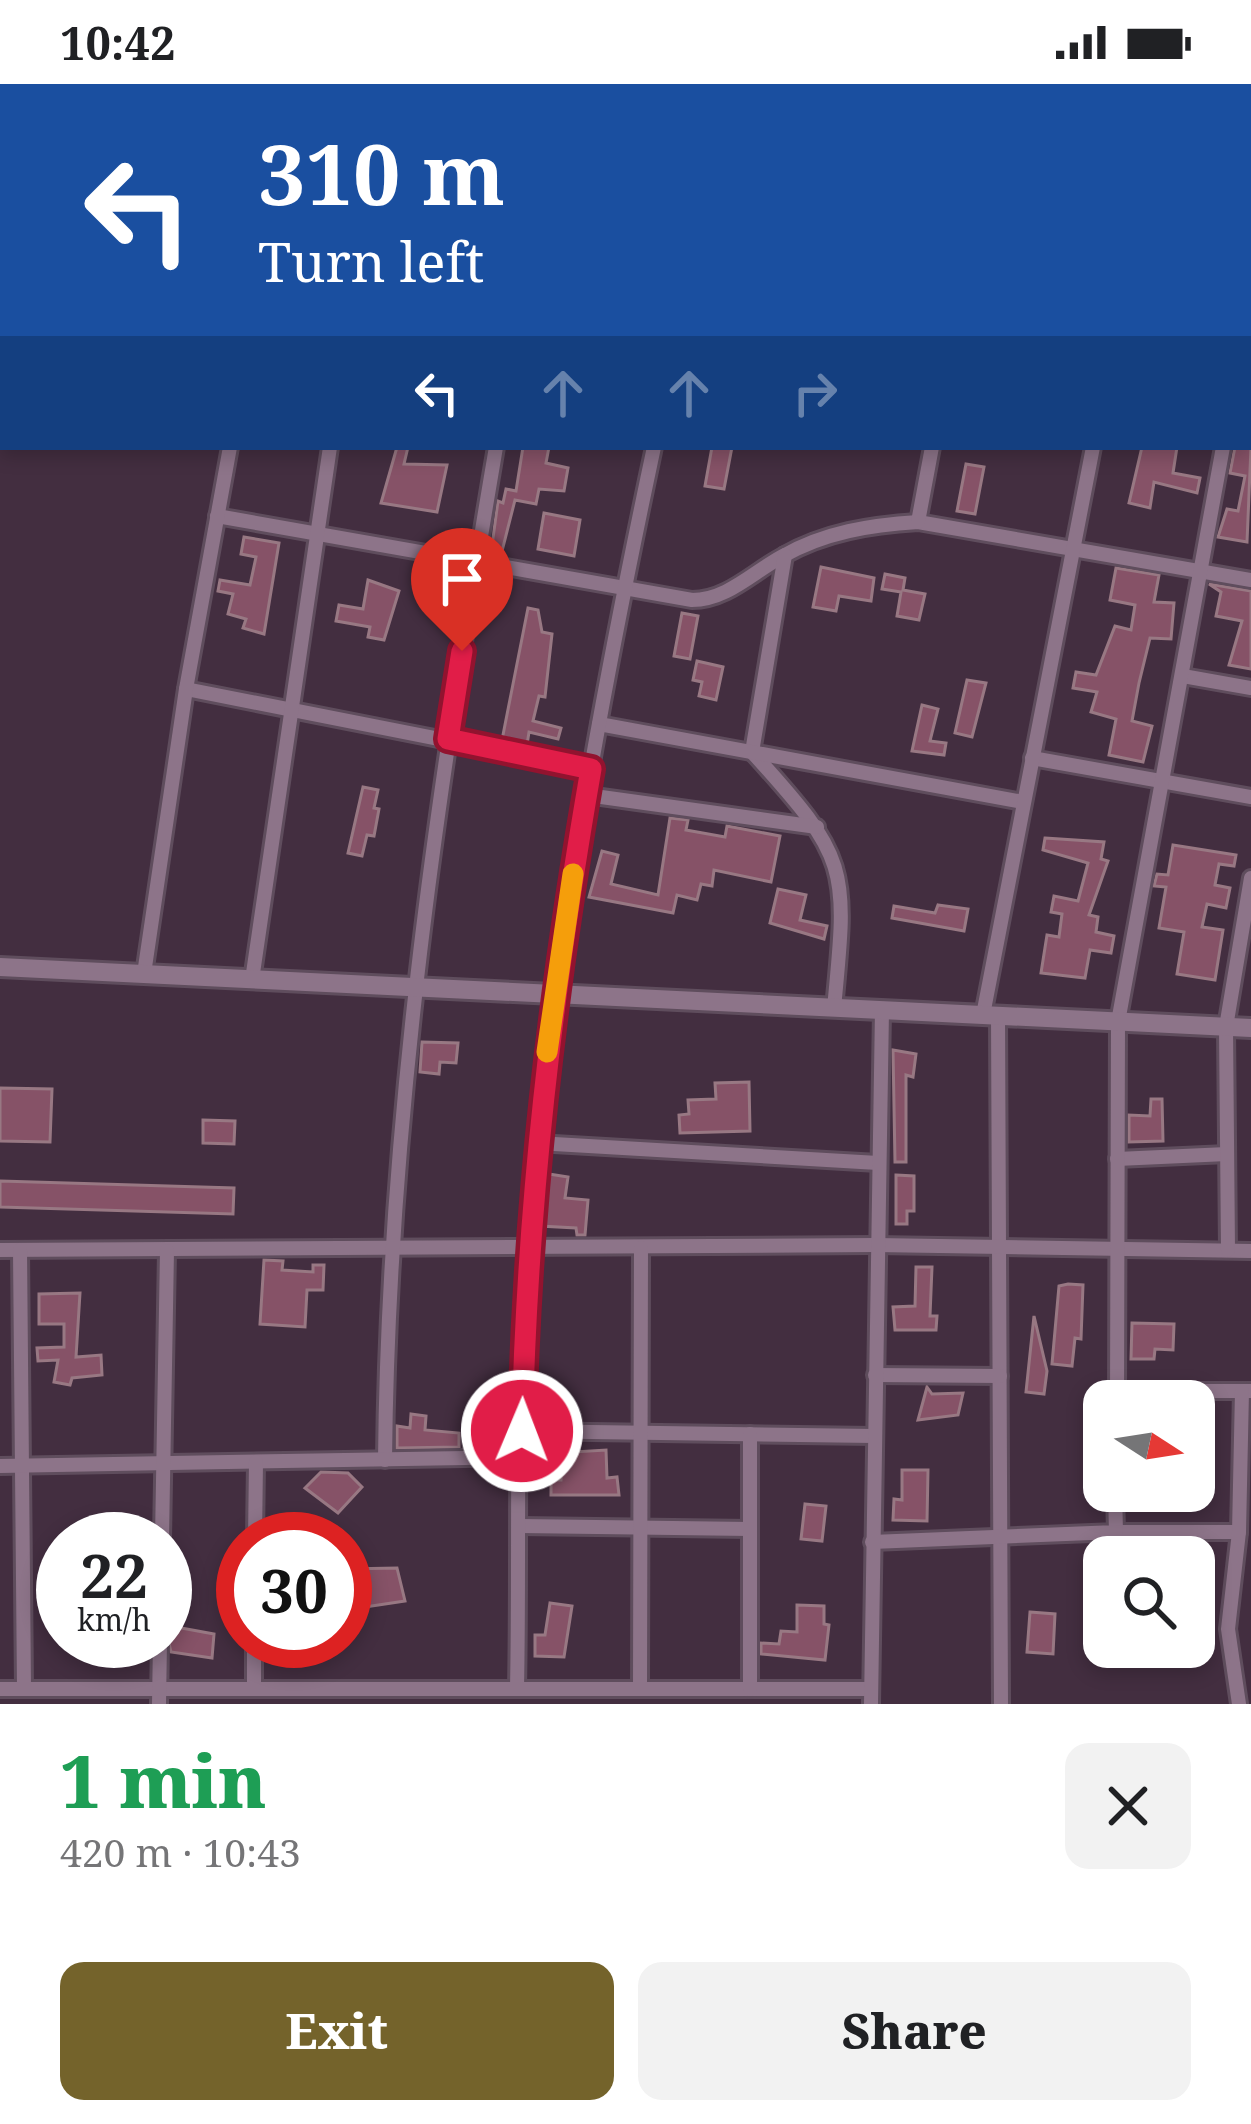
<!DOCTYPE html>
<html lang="en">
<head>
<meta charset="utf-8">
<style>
  body { margin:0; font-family:"Noto Serif",serif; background:#f2f2f2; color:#202124; height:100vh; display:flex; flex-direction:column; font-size:45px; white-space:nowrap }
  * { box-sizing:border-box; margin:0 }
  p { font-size:39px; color:#757577 }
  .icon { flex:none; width:66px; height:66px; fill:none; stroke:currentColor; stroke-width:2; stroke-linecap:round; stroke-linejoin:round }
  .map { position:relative; height:1620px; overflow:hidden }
  .drawer { display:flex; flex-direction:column; background:#fff; flex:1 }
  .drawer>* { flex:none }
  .guide { position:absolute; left:0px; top:0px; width:1251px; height:366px; box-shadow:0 6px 18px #0003; background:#1a4fa0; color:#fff; overflow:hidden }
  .needle { width:78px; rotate:102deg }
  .fabs { position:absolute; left:1083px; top:1296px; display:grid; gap:24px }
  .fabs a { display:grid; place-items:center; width:132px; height:132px; border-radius:24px; background:#fff; box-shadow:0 6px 18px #0003; font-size:60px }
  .speed { position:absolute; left:36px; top:1428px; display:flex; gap:24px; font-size:60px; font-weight:700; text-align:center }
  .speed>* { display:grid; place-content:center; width:156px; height:156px; border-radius:50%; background:#fff; box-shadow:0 6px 18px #0003; line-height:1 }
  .speed small { font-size:30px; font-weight:400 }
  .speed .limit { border:18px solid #d22; background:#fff; color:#111 }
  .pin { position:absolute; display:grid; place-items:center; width:102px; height:102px; color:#fff; margin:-123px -51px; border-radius:50% 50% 50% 0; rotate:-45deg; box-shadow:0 0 12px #0007 }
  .pin .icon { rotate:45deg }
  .me { position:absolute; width:132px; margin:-66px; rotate:1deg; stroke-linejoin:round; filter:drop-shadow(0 0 9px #0008) }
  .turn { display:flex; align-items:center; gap:42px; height:252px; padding:0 60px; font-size:54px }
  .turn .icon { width:156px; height:156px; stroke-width:2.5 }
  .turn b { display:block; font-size:84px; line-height:102px }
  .lanes { display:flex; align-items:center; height:114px; padding:0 60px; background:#0003; justify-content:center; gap:60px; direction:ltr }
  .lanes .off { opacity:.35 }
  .round { display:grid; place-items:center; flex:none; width:126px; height:126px; border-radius:24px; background:#f2f2f2 }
  .head { display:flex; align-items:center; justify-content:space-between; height:204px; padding:0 60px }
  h1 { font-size:72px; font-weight:800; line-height:90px; color:#1e9e55 }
  .button { display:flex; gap:24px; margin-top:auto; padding:24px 60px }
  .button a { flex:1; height:138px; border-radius:24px; background:#74632b; color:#fff; font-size:48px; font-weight:800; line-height:138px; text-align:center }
  .button a+a { background:#f2f2f2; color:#202124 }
  .status { display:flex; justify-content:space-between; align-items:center; height:84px; padding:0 60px; background:#fff; direction:ltr }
  .status svg { height:33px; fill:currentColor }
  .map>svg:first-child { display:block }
</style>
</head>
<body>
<div class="status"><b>10:42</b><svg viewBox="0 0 49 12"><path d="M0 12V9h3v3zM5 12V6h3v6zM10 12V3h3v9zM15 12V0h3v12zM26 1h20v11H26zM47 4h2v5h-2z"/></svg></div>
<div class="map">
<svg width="1251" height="1620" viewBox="0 0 1251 1620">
  <rect width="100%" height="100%" fill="#432e40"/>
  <g fill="#865267" stroke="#987883" stroke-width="3">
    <polygon points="397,363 408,363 404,380 447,381 437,428 381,419"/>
    <polygon points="523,363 549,363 546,379 568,384 564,407 539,405 536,420 515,416 501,471 491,469 498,417 503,419 506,405 516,407"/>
    <polygon points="712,363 732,363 724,405 705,402"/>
    <polygon points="1142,363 1177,363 1173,389 1200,394 1197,409 1154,398 1150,424 1129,419"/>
    <polygon points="1235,363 1251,363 1247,458 1218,453 1227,425 1238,427 1245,392 1230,389"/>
    <polygon points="966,380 984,383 975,430 957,427"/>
    <polygon points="544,429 580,436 574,472 538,465"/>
    <polygon points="244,453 279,459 264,550 243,544 246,535 228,530 233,510 218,507 220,496 250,501 256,473 241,470"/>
    <polygon points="821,483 874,494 871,517 839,512 836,527 813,523"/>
    <polygon points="1116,484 1159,491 1154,518 1174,519 1171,555 1150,554 1139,599 1132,637 1152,642 1143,678 1109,671 1116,635 1091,628 1097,608 1073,604 1076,588 1096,591 1115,542 1131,546 1135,521 1110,516"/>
    <polygon points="885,490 905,494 903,506 925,510 919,536 897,532 901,508 882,505"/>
    <polygon points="368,496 399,507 384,556 368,553 370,543 336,537 339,521 363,525"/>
    <polygon points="1209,500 1251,507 1251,585 1229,581 1242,537 1216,532 1221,508"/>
    <polygon points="528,524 538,526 542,548 552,550 545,613 539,612 533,637 561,644 558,655 529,648 527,661 502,656"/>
    <polygon points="682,529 698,532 690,575 674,572"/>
    <polygon points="697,577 723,583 716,616 699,612 702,598 693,596"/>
    <polygon points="967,596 986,599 972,653 955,649"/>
    <polygon points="922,621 938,625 930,657 946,659 944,671 912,667"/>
    <polygon points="363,703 378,706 374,724 379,725 374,752 367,751 362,772 348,769"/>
    <polygon points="670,734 688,736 686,746 725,753 727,742 780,752 771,798 714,786 712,802 701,800 697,816 677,811 673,829 589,813 602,767 618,771 611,800 658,811"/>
    <polygon points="1045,754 1104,758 1101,775 1108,777 1089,831 1098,833 1096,848 1114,852 1111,869 1090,866 1085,894 1041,889 1047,851 1059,853 1062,830 1051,828 1054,812 1078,817 1088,779 1043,766"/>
    <polygon points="1173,761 1236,771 1234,782 1219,780 1215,801 1230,804 1226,824 1207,820 1202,843 1223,846 1215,896 1177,890 1184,848 1159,844 1166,803 1154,802 1157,790 1168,791"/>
    <polygon points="778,805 806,811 800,836 827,842 824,855 770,839"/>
    <polygon points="938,821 968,825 964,847 892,834 894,822 935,829"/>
    <polygon points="422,958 458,959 456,979 440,978 439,990 420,988"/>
    <polygon points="893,966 916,970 913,993 906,991 906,1078 895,1078"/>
    <polygon points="749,998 750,1047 680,1049 679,1031 689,1030 688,1016 716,1015 715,999"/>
    <polygon points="0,1004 52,1005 50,1058 0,1057"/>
    <polygon points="1151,1015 1162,1015 1163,1057 1129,1058 1129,1031 1150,1032"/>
    <polygon points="203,1036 235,1037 234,1060 203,1059"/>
    <polygon points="549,1090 568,1093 565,1114 588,1116 585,1151 577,1151 576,1144 540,1142"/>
    <polygon points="896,1091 914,1092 914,1127 907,1127 907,1140 896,1140"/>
    <polygon points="0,1097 234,1104 233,1130 0,1123"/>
    <polygon points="264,1176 283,1177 282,1186 313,1188 313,1181 324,1181 323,1206 307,1206 305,1243 260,1240"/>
    <polygon points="916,1183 932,1183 930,1232 937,1232 936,1246 895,1246 893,1223 915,1222"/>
    <polygon points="1068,1200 1083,1201 1081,1255 1075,1254 1072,1282 1052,1280 1059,1202"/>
    <polygon points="80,1209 76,1273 101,1271 102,1291 72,1294 70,1301 54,1298 58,1276 38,1277 37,1264 64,1263 64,1240 39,1240 39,1210"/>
    <polygon points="1034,1232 1047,1287 1044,1310 1026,1308"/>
    <polygon points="1132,1239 1174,1240 1173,1266 1155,1265 1154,1275 1131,1275"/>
    <polygon points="927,1303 932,1310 963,1309 958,1331 918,1336"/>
    <polygon points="411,1330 426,1332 425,1346 459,1349 459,1363 397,1364 397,1342 410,1344"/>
    <polygon points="537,1358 574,1359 574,1368 606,1366 607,1394 617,1393 619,1411 551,1411 551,1396 561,1396 563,1369 537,1368"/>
    <polygon points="902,1386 928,1386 927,1437 893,1436 894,1415 902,1416"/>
    <polygon points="321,1388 348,1389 362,1403 338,1429 305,1404"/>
    <polygon points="805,1420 826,1422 822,1457 801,1455"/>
    <polygon points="397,1484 405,1517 345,1526 345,1485"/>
    <polygon points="550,1519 572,1522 564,1573 535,1572 535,1551 545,1551"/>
    <polygon points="797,1521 824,1522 824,1540 829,1541 825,1576 761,1570 761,1559 779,1560 781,1547 797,1548"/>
    <polygon points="1030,1528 1055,1530 1053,1570 1027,1568"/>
    <polygon points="165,1541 214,1550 212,1574 171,1568"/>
  </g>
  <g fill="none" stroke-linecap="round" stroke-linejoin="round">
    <defs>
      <g id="street">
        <polyline points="549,0 566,3"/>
        <polyline points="38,3 38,0"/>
        <polyline points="162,3 163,0"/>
        <polyline points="292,3 293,0"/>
        <polyline points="588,3 588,0"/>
        <polyline points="725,3 725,0"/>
        <polyline points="842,3 842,0"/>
        <polyline points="937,3 938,0"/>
        <polyline points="1024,3 1025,0"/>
        <polyline points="1161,3 1162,0"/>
        <polyline points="0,30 3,31"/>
        <polyline points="1248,221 1251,203"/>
        <polyline points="1248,236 1251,236"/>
        <path d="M 217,432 L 692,516 C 727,516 753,488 783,472 C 825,448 871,441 918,438 L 1251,496"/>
        <polyline points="918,438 932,363"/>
        <path d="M 785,471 L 752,668 C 849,775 848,782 834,924"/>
        <polyline points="1183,592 1251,604"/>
        <polyline points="186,605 591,685"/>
        <polyline points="599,640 1023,718"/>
        <polyline points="1032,674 1251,713"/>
        <polyline points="587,711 817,743"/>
        <polyline points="144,890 186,605 230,363"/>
        <polyline points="252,896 330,363"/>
        <polyline points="983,931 1093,363"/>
        <polyline points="998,931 1001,1620"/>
        <polyline points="537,1059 878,1079"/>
        <polyline points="1117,1075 1227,1070"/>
        <polyline points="0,1166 876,1161 1251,1167"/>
        <polyline points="20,1166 24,1605"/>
        <polyline points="1228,1166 1226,943 1251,794"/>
        <polyline points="875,1291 1000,1292"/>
        <polyline points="1117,1307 1251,1307"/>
        <polyline points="1117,1317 1118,938 1223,363"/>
        <polyline points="522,1347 874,1352"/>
        <path d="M 385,1376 C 388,1036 439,697 496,363"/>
        <polyline points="0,1382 522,1373"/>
        <polyline points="520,1442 750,1445"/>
        <polyline points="1116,1448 1239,1448"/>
        <polyline points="162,1455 167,1167"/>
        <polyline points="255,1455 256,1378"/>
        <polyline points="872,1458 1116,1448 1115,1407"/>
        <polyline points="254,1604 254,1557"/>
        <path d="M 517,1604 C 520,1457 514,1306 527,1160 C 550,891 598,626 654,363"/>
        <polyline points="640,1604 641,1164"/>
        <polyline points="0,1605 871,1605"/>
        <polyline points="750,1605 750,1350"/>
        <polyline points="159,1620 160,1557"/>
        <polyline points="871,1620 882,926"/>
        <polyline points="1239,1620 1228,1545 1239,1448 1242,1307"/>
      </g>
      <polyline id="secondary" points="0,883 1251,944"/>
    </defs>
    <use href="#street" stroke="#5f4d5d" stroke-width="20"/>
    <use href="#secondary" stroke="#5f4d5d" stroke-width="24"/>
    <use href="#street" stroke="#8d7489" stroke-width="14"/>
    <use href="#secondary" stroke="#8d7489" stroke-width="18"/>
  </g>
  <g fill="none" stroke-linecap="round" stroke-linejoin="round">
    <defs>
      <path id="route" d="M 462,567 L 448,655 L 591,685 C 552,909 527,1120 522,1347"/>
    </defs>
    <use href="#route" stroke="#92132f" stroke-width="30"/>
    <use href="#route" stroke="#e11d48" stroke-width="21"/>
    <polyline stroke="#f59e0b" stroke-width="21" points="547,968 573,790"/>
  </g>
</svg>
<div class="fabs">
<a><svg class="needle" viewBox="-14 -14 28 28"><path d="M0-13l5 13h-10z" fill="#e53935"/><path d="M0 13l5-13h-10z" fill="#757577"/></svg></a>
<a><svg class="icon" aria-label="search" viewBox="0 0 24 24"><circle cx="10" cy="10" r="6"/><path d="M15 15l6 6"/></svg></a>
</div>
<div class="speed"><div>22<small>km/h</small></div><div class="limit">30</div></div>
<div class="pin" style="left:462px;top:567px;background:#d93025"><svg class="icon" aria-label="arrive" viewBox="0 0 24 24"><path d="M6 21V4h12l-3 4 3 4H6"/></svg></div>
<svg class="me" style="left:522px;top:1347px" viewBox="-20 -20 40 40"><circle r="17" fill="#e11d48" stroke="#fff" stroke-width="3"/><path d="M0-11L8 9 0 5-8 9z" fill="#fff"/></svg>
<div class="guide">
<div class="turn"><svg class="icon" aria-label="left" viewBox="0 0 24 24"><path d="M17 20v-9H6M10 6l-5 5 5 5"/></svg><div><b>310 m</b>Turn left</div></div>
<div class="lanes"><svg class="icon" aria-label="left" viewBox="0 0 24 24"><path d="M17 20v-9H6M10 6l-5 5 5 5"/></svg><svg class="icon off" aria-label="ahead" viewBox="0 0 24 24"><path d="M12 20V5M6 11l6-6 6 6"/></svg><svg class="icon off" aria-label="ahead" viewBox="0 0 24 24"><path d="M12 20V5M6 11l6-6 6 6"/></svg><svg class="icon off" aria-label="right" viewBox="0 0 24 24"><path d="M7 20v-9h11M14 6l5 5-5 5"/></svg></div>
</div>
</div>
<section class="drawer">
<div class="head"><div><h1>1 min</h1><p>420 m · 10:43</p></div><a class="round"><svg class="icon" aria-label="close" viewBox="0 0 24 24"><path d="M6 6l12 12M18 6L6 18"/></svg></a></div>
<div class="button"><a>Exit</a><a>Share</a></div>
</section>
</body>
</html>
